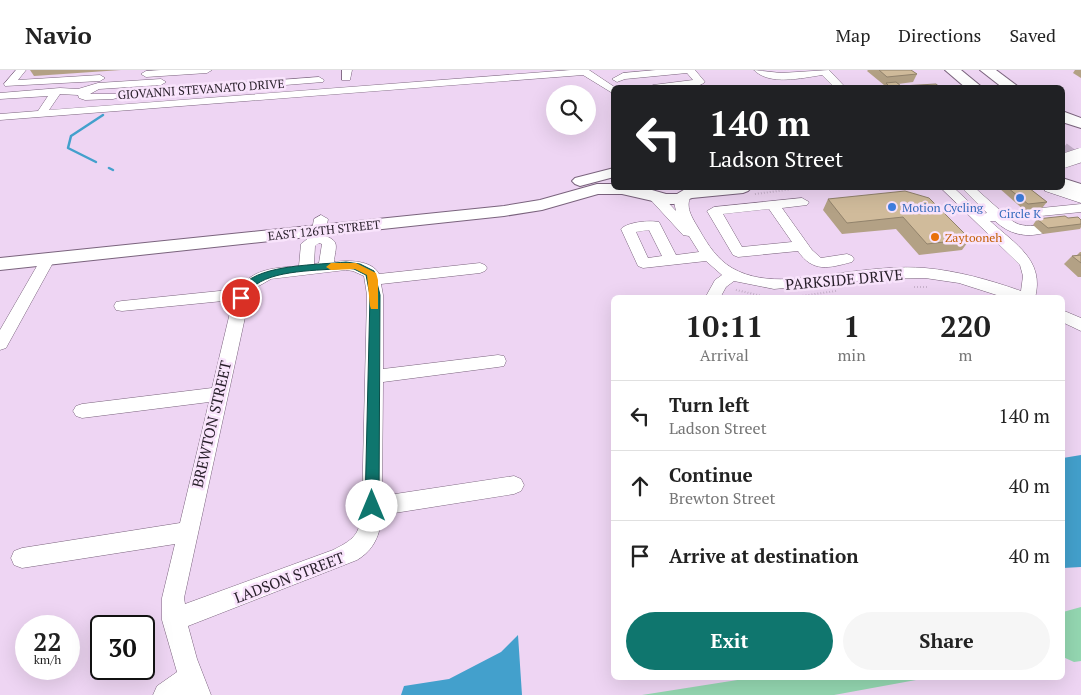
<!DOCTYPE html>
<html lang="en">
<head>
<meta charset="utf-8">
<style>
  body { margin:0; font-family:"PT Serif",serif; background:#f6f6f6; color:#222; height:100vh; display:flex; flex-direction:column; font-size:19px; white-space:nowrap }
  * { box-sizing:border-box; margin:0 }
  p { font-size:16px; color:#767676 }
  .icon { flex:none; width:28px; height:28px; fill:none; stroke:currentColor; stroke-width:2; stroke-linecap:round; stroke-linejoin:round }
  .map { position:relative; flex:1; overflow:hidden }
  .drawer { position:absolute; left:611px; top:225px; width:454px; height:385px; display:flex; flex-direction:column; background:#fff; border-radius:8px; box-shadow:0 5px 20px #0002 }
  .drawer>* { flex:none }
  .top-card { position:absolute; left:611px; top:15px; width:454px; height:105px; border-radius:8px; box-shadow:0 5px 20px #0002; background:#202124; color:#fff; overflow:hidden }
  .tools { position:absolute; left:546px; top:15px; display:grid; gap:10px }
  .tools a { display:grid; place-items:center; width:50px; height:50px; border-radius:50%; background:#fff; box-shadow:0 5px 20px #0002; font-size:25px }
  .speed { position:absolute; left:15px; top:545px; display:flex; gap:10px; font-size:25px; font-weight:700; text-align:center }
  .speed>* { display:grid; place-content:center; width:65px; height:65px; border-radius:50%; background:#fff; box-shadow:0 5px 20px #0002; line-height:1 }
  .speed small { font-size:12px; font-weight:400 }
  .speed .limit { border:2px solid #111; border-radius:8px; background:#fff; color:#111 }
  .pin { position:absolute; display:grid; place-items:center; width:42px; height:42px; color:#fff; margin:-21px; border:2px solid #fff; border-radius:50%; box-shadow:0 1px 5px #0007 }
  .me { position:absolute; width:55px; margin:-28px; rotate:0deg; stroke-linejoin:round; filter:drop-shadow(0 0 4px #0008) }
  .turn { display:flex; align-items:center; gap:18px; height:105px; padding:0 15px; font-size:22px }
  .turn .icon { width:65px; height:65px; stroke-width:2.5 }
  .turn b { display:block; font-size:35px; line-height:42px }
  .eta { display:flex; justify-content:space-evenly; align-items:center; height:85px; text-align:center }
  .eta b { font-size:30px; font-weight:800; line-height:35px }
  .primary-button { display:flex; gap:10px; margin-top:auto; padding:10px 15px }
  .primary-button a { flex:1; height:58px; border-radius:30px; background:#0f766e; color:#fff; font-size:20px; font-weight:800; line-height:58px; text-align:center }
  .primary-button a+a { background:#f6f6f6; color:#222 }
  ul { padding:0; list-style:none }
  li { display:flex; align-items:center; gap:15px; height:70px; padding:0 15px; border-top:1px solid #e0e0e0 }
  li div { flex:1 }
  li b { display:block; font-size:19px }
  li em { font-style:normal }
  header { display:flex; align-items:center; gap:30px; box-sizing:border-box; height:70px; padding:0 25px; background:#fff; border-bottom:1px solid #e0e0e0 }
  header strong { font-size:24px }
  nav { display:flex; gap:28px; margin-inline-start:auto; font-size:18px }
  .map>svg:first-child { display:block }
</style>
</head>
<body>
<header>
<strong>Navio</strong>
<nav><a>Map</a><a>Directions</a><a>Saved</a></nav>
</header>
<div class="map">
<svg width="1081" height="625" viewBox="0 0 1081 625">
  <rect width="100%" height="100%" fill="#eed5f3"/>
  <g fill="#94d7b1">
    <polygon points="1081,537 1081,591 1074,592 1063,587 1063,542"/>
    <polygon points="750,608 927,608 834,625 642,625"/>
  </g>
  <g fill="#43a0cc">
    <polygon points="1081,385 1081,497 1063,498 1063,388"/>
    <polygon points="518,565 522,625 401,625 404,616 449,609 501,582"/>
  </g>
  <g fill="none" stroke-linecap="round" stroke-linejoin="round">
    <g stroke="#43a0cc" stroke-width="2.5">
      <polyline points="96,92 68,78 71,66 103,45"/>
      <polyline points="109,98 113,100"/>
    </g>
    <polyline stroke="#c6b0cb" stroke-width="16" stroke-dasharray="16 8" stroke-linecap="butt" points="1062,80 1081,94"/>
    <defs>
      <g id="minor">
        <polygon points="16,0 26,0 18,10 100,5 105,8 100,11 5,16 4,14"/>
        <polygon points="161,0 212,0 207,3 146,7 141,4 146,1"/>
        <polygon points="342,0 352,0 350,10 342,10"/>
        <polygon points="571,0 589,0 616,18 614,18 614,24 583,5 0,50 0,44 38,41 48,26 0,29 0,23 60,18 78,19 98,13 161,9 166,12 161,15 99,19 90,24 117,24 118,26 117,28 113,29 85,30 79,28 78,25 60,24 49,40"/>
        <path d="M 656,0 L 695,0 L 705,12 C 695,21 662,18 648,18 L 653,15 L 693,10 L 687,3 L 625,9 L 617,12 L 612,9 L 623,3 Z"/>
        <path d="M 754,0 L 781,3 L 829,0 L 846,18 L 835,18 L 822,5 C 802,8 769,16 754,0 Z"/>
        <polygon points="319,7 324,10 323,12 146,26 141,23 146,20"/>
        <path d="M 941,118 L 954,118 L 982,144 L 987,143 L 962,118 L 975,118 L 1002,142 L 1081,134 L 1081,142 L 1010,149 C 1021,159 1031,154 1044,157 L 1046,160 L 1044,163 C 1025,168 1009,164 995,151 L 990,151 C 1015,174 1045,190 1035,228 L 1006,228 L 959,213 L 925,208 L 877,209 L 774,219 L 734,211 L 726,217 L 720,228 L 705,228 L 715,210 L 722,205 L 706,191 L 643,198 L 638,196 L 621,159 C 627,152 650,150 659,152 L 676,185 L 699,182 L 689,166 L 683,165 L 648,127 L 655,123 L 660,124 L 676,141 L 674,132 L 679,123 L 684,122 L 691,126 C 684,138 694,150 700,161 C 708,175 717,189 732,198 C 767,218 811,206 848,202 C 874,199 899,196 925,198 C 958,201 990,210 1021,221 L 1023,206 L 1020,195 ZM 649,160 L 662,186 L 648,188 L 636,162 Z"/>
        <polygon points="1044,118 1061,118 1081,125 1081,133 1045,121"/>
        <path d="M 802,128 L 809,132 L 807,135 L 782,138 L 812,180 L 821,188 L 847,184 L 852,186 L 854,189 L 852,192 C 829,198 813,203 798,181 L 738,187 L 733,185 L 707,141 L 714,137 ZM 769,139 L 792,172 L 742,177 L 723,144 Z"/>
        <path d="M 321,145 L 328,149 L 325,166 C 341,171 335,178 334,192 C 348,190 372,190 379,204 L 480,193 L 485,195 L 487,198 L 485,201 L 480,203 L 381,214 L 383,225 L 383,299 L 498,285 L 504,286 L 506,291 L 504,296 L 498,297 L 383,312 L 382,426 L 514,406 L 521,409 L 524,415 L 521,421 L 514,424 L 382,445 C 380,465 374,480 357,490 L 188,556 L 197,589 L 211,625 L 153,625 L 157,616 L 177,602 L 162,550 L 162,528 L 175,474 L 22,498 L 14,495 L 11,488 L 14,481 L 22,478 L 180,453 L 209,332 L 82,348 L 76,346 L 73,341 L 76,336 L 82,334 L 212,318 L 233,230 L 122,241 L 116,240 L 114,236 L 116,232 L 122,231 L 239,219 C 253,198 276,198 299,196 L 301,174 L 311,166 L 314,149 ZM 319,173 L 322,174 L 319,193 L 314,194 L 315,176 ZM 346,200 L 353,201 L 364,206 L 367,225 L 362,437 C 360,463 357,468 333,480 L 185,534 L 184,528 L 249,229 L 257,217 L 271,209 Z"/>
        <polygon points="48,184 53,186 55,189 6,278 0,280 0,260 41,189 43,186"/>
        <polygon points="1062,240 1081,248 1081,261 1062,252"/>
      </g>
      <g id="major">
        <polygon points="614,98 614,107 580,116 575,114 572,111 575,108"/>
        <polygon points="597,114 614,114 614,118 645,118 666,124 677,124 687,118 751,118 748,121 743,123 692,128 674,134 666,134 622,124 598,124 542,140 504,146 0,200 0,188 504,136 540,130"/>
      </g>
      <g id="highway">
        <polygon points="945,0 961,0 983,18 966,18"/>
        <polygon points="980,0 996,0 1020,18 1003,18"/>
        <polygon points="1062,41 1081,48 1081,58 1062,52"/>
        <polygon points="1062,108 1081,114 1081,126 1057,118 1062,118"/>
      </g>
    </defs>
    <use href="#minor" stroke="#7a637d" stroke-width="1"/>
    <use href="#major" stroke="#7a637d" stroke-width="2"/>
    <use href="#highway" stroke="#7a637d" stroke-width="2"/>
    <g stroke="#a592a9" stroke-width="2" stroke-dasharray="0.5 2.5" stroke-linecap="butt">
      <polyline points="755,124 801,118"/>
      <polyline points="914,217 928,217"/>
      <polyline points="736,220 771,228"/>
      <polyline points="788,228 836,221"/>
    </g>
    <use href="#minor" fill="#fff" fill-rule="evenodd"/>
    <use href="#major" fill="#fff" fill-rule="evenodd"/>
    <use href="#highway" fill="#fff" fill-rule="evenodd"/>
    <defs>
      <polyline id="major-bridge" points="1063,91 1081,85"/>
    </defs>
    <use href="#major-bridge" stroke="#7a637d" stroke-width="15" stroke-linecap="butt"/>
    <use href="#major-bridge" stroke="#fff" stroke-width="14"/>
  </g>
  <g fill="#b3a185">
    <polygon points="30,0 121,0 34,6"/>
    <polygon points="868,0 911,0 917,4 913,12 898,14 901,16 941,18 884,18 885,15 884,15 867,1"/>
    <polygon points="1075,0 1081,0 1081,8 1073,3"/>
    <polygon points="999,118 1029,118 1047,132 1042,138 1024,140"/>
    <polygon points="929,128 970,169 962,180 919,185 896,159 842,164 823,140 828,129"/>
    <polygon points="1068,148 1081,150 1081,157 1080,159 1043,164 1033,155 1037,149"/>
    <polygon points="1080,182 1081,182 1081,207 1078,207 1064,194 1072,186 1077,185"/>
  </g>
  <g fill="#d0bb9b" stroke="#92836c">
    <polygon points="879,0 911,0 917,4 887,7"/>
    <polygon points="896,12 901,16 936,14 941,18 885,17 890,17 886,13"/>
    <polygon points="1008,118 1029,118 1047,132 1028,134"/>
    <polygon points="905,121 929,128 970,169 927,174 903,147 847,153 828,129"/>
    <polygon points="1065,146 1068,148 1078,147 1081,150 1081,154 1048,158 1037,149"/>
    <polygon points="1081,185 1081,193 1072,186"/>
  </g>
  <path fill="#0f766e" stroke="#0a4d48" d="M 346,192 L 360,194 L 374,201 L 380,225 L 379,436 L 377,441 L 372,443 L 367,441 L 365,436 L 370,225 L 366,205 L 354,199 L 346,198 C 320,201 271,199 252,218 C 249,221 247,227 244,231 L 237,231 L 236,228 C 238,224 240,218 243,215 C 262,194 319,195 346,192 Z"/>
  <polygon fill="#f59e0b" points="356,193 376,203 378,210 378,239 371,239 370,236 367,205 355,199 331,200 326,197 331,193"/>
  <g fill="#3f7fe0" stroke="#f9e4fc" stroke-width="2">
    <circle cx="1020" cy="128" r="5"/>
    <circle cx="892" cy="137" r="5"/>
  </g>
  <circle fill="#e8710a" stroke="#f9e4fc" stroke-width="2" cx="935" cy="167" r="5"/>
  <g text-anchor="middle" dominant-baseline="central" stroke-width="5" stroke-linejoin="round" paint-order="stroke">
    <g font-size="12" fill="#271e29" stroke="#f9e4fc">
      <text transform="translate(201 19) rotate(-4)">GIOVANNI STEVANATO DRIVE</text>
      <text transform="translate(324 160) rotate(-6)">EAST 126TH STREET</text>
    </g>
    <g font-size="12" fill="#366cbe" stroke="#f9e4fc" text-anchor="start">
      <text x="902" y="137">Motion Cycling</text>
      <text x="1020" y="143" text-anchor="middle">Circle K</text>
    </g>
    <g font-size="12" fill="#c56008" stroke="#f9e4fc" text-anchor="start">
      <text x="945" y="167">Zaytooneh</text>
    </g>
    <g font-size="15" fill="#271e29" stroke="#f9e4fc">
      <text transform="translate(844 209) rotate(-5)">PARKSIDE DRIVE</text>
      <text transform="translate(211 354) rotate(-77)">BREWTON STREET</text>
      <text transform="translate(289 507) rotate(-21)">LADSON STREET</text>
    </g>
  </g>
</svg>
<div class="tools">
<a><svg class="icon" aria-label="search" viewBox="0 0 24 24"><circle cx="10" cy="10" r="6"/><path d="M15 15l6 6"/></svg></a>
</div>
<div class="speed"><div>22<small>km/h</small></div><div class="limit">30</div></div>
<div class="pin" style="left:241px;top:228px;background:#d93025"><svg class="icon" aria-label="arrive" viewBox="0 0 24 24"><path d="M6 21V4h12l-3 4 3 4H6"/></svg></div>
<svg class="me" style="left:372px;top:436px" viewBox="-20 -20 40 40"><circle r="19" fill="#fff"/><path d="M0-13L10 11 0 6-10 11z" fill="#0f766e"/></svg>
<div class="top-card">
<div class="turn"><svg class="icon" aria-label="left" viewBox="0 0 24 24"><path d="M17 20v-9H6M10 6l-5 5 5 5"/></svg><div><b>140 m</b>Ladson Street</div></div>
</div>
<section class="drawer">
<div class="eta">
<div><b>10:11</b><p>Arrival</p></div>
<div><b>1</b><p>min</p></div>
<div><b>220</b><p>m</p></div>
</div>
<ul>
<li><svg class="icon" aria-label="left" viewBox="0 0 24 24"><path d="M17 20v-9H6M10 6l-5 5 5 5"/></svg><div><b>Turn left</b><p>Ladson Street</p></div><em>140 m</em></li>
<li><svg class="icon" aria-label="ahead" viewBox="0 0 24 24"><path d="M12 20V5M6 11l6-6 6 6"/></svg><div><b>Continue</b><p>Brewton Street</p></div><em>40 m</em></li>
<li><svg class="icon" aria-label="arrive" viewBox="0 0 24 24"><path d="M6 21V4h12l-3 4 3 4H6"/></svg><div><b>Arrive at destination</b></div><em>40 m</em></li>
</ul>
<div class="primary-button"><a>Exit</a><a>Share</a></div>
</section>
</div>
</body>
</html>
